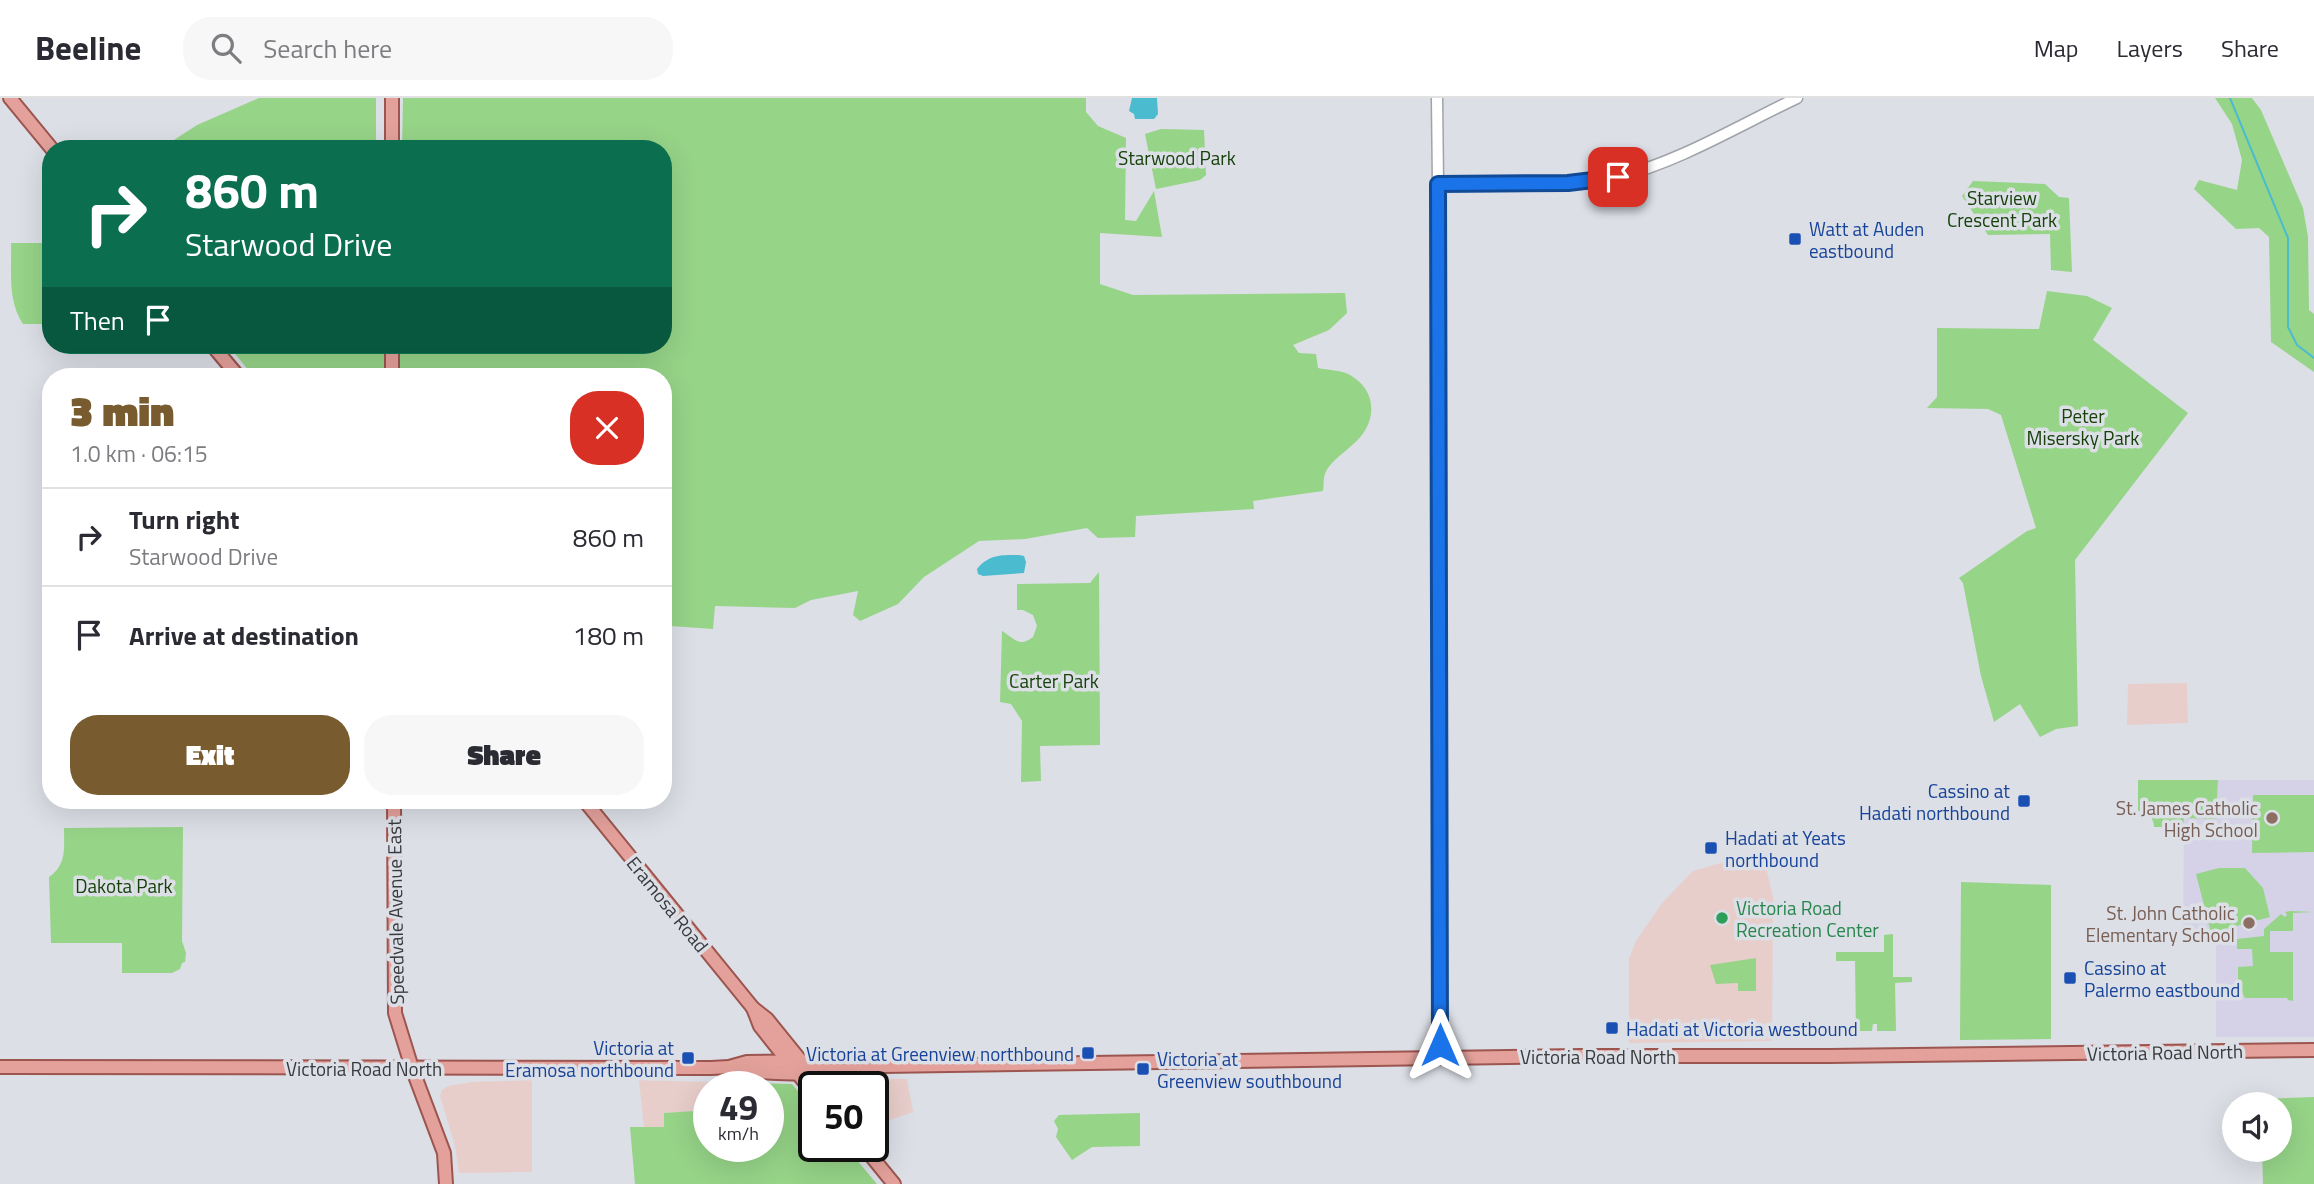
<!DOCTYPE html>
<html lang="en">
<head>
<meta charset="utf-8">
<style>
  body { margin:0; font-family:"Titillium Web",sans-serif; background:#f7f7f7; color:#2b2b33; height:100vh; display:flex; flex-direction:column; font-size:26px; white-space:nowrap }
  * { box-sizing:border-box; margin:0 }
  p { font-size:23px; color:#7c7c81 }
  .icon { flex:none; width:38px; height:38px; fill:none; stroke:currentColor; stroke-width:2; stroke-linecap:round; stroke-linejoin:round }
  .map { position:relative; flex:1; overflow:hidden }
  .side { position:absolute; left:42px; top:270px; width:630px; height:441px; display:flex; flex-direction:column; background:#fff; border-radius:28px; box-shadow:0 7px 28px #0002 }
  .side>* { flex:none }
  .hud { position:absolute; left:42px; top:42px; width:630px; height:214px; border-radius:28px; box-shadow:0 7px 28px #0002; background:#0b6e4f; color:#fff; overflow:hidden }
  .buttons { position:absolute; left:2222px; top:994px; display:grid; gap:14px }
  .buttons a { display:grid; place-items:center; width:70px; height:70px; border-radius:50%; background:#fff; box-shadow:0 7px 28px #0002; font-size:35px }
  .speed { position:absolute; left:693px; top:973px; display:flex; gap:14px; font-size:35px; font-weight:700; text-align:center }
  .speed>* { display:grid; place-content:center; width:91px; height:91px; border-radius:50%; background:#fff; box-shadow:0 7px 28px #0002; line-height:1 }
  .speed small { font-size:18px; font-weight:400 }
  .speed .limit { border:4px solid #111; border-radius:10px; background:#fff; color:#111 }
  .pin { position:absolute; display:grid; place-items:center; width:60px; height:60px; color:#fff; margin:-30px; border-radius:14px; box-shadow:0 4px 10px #0006 }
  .me { position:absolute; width:77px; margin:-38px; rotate:0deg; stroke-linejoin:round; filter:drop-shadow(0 0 5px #0008) }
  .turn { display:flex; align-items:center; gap:24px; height:147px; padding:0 28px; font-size:32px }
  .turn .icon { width:91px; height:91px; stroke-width:2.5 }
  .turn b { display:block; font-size:49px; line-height:60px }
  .then { display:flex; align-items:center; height:66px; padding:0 28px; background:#0003; gap:14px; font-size:26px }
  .round { display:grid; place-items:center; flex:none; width:74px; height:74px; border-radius:28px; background:#f7f7f7 }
  .headline { display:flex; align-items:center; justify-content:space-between; height:119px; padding:0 28px }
  h1 { font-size:42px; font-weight:800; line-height:52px; color:#785c2f }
  .primary-button { display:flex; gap:14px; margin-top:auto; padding:14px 28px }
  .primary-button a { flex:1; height:80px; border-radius:28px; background:#785c2f; color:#fff; font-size:28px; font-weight:800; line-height:80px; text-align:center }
  .primary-button a+a { background:#f7f7f7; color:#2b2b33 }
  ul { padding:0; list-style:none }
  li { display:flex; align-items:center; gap:21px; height:98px; padding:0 28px; border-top:2px solid #e1e1e2 }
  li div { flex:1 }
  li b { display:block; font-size:26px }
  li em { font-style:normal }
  header { display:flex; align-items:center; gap:42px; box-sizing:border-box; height:98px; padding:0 35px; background:#fff; border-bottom:2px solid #e1e1e2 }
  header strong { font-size:33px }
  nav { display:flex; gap:38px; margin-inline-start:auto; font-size:24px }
  .search { width:490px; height:63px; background:#f7f7f7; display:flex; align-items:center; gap:18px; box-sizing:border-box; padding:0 24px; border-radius:28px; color:#7c7c81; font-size:26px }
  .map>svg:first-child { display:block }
</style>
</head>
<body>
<header>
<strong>Beeline</strong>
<div class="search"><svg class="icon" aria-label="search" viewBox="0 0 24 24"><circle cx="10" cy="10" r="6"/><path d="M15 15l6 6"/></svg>Search here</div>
<nav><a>Map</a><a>Layers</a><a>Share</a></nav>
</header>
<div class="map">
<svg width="2314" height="1086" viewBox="0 0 2314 1086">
  <rect width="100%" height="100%" fill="#dcdfe6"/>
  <g fill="#e8ceca">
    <polygon points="2187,585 2188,625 2127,627 2128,586"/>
    <polygon points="1762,753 1773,799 1772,943 1629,945 1629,861 1636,843 1662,805 1693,773"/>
    <polygon points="839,981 907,981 913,1014 873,1028 873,989 833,989"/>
    <polygon points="532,982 532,1074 459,1075 455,1048 440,998 442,992 448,988 472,984"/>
    <polygon points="639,982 709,984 709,1012 664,1015 664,1029 644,1030"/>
  </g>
  <polygon fill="#d5d2e8" points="2218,682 2314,682 2314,939 2216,939 2216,841 2183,841 2184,720 2216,721"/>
  <g fill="#96d488">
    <polygon points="259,0 376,0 376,51 160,51 197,27"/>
    <path d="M 403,0 L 1086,0 L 1086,14 L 1098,28 L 1126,40 L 1125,122 L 1136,123 L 1154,93 L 1162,139 L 1100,135 L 1100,186 L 1133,197 L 1345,195 L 1347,215 L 1329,232 L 1293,247 L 1299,255 L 1316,256 L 1318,270 C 1327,272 1341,272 1350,277 C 1373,290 1378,315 1362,337 C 1353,349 1329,363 1325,376 C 1323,381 1324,388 1323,393 L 1253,403 L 1254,411 L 1136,418 L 1135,439 L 1098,440 L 1087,430 L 1025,441 L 979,443 L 924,479 L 898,506 L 860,523 L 853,517 L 858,493 L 811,502 L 795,510 L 715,508 L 713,531 L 671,528 L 663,520 L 663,278 L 253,278 L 228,247 L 663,247 L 663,51 L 402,51 Z"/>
    <polygon points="2215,0 2252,0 2261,12 2303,110 2308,139 2309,212 2314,216 2314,274 2271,244 2269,139 2259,130 2236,131 2194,91 2199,82 2237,92 2242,62 2232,26"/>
    <polygon points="1161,31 1204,32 1206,77 1200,82 1156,91 1145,36"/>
    <polygon points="1973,83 2045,86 2059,99 2069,100 2072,174 2051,172 2050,136 1988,137 1962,98"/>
    <path d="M 11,145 L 51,145 L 51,226 L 23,226 C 7,202 12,173 11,145 Z"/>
    <polygon points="2047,193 2087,198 2112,210 2093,242 2188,315 2075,462 2078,628 2056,631 2040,639 2020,606 1994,624 1981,578 1963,485 1959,480 2027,433 2036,430 2001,317 1988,311 1927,310 1937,299 1937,230 2039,231"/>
    <path d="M 1099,474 L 1100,647 L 1040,648 L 1041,683 L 1021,684 L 1022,623 L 1011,606 L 1000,604 L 1002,533 C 1014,540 1019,550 1033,539 L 1037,528 L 1033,517 L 1023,512 L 1017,512 L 1017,486 L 1090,485 Z"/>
    <path d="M 2138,682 L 2218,682 L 2216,721 L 2184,720 L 2183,729 L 2154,729 C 2154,720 2148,713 2138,713 Z"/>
    <polygon points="2253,697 2314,697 2314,754 2252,755"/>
    <path d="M 183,729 L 182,843 L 186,855 L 185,864 L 182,865 L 180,871 L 172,875 L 122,875 L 122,845 L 51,845 L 49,779 C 67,767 64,750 64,730 Z"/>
    <polygon points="2219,770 2245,770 2263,790 2270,819 2211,835 2196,776"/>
    <polygon points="1961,784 2051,787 2051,941 1960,942"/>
    <polygon points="2291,813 2313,814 2293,815 2293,833 2270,833 2270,854 2293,854 2293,903 2288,902 2287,900 2245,900 2238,886 2238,869 2253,868 2252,851 2237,851 2237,841 2264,838 2264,831 2281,816 2285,819 2287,817 2285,814"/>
    <polygon points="1893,836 1893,879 1912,879 1912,884 1895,885 1896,933 1877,933 1877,926 1873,926 1872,933 1856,933 1855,863 1836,863 1836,854 1884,854 1884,837"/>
    <polygon points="1756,860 1756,893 1738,893 1738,885 1716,886 1710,867"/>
    <polygon points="709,984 792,986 814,1012 814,1048 845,1048 877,1086 635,1086 630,1029 664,1029 664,1015 709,1012 709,1048 768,1048 768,989 709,989"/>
    <polygon points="2314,999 2314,1086 2263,1086 2262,1052 2280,1052 2280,1006 2260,1006 2260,1001"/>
    <polygon points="1140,1015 1140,1048 1092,1049 1072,1062 1056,1039 1058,1031 1054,1023 1059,1017"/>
  </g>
  <g fill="#4bbbcf">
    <polygon points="1132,0 1157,0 1158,16 1154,21 1135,21 1134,16 1129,13"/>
    <path d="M 1019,457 L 1024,458 L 1026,464 L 1024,475 L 983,478 L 978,476 L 977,471 C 989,456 1002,457 1019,457 Z"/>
  </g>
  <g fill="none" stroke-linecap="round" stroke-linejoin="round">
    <polyline stroke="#4bbbcf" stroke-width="2" points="2230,0 2288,140 2288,229 2297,247 2314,260"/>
    <defs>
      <path id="minor" d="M 1437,0 L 1438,86 L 1452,87 C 1506,86 1564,91 1617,79 C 1675,66 1742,26 1797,0"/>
      <g id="major">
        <polyline points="10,0 52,51"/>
        <polyline points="392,0 392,51"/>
        <polyline points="1438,86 1440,960"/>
        <polyline points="212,247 238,278"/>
        <polyline points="392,247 392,278"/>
        <polyline points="394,702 395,915 412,970 444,1055 446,1086"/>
        <polyline points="584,702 753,910 767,921 822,989"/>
        <polyline points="753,910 760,928 814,996"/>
        <polyline points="0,969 711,970 729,969 747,964 858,963 874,966"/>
        <path d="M 729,969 C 771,980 839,975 882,968 L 1582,958 L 1829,958 L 2314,952"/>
        <polyline points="863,1048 894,1086"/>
      </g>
    </defs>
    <use href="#minor" stroke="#a1a3aa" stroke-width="13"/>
    <use href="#major" stroke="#9c554f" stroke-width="16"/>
    <use href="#minor" stroke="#fff" stroke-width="10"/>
    <use href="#major" stroke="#e4a19b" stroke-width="12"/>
  </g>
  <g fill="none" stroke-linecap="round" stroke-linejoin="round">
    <defs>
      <polyline id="route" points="1440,947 1438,86 1568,85 1618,79"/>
    </defs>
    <use href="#route" stroke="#114b97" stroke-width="18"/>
    <use href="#route" stroke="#1a73e8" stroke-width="12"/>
  </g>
  <g fill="#1a4fb4" stroke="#dcdfe6" stroke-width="2.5">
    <rect x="1788" y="134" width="14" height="14" rx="3.5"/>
    <rect x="2017" y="696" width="14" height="14" rx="3.5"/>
    <rect x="1704" y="743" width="14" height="14" rx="3.5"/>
    <rect x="2063" y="873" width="14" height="14" rx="3.5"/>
    <rect x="1605" y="923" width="14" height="14" rx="3.5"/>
    <rect x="1081" y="948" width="14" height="14" rx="3.5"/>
    <rect x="681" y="953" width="14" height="14" rx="3.5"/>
    <rect x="1136" y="964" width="14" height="14" rx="3.5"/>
  </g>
  <g fill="#8d6e63" stroke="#dcdfe6" stroke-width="2.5">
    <circle cx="2272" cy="720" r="7"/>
    <circle cx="2249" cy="825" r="7"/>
  </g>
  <circle fill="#2e9e5b" stroke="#dcdfe6" stroke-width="2.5" cx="1722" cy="820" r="7"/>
  <g text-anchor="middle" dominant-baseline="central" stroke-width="7" stroke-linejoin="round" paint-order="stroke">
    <g font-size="19" fill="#16410a" stroke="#dcdfe6">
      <text x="1177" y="59">Starwood Park</text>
      <text x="2002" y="99">Starview<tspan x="2002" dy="22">Crescent Park</tspan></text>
      <text x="2083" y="317">Peter<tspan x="2083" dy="22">Misersky Park</tspan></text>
      <text x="1054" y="582">Carter Park</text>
      <text x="124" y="787">Dakota Park</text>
    </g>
    <g font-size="19" fill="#164399" stroke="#dcdfe6" text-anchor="start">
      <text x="1809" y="130">Watt at Auden<tspan x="1809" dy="22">eastbound</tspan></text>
      <text x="2010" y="692" text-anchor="end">Cassino at<tspan x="2010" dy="22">Hadati northbound</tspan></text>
      <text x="1725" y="739">Hadati at Yeats<tspan x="1725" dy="22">northbound</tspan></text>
      <text x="2084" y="869">Cassino at<tspan x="2084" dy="22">Palermo eastbound</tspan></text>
      <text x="1626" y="930">Hadati at Victoria westbound</text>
      <text x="674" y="949" text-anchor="end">Victoria at<tspan x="674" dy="22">Eramosa northbound</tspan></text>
      <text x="1074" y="955" text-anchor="end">Victoria at Greenview northbound</text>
      <text x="1157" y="960">Victoria at<tspan x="1157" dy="22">Greenview southbound</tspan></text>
    </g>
    <g font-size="19" fill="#785e54" stroke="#dcdfe6" text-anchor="end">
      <text x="2258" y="709">St. James Catholic<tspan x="2258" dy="22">High School</tspan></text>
      <text x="2235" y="814">St. John Catholic<tspan x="2235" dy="22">Elementary School</tspan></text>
    </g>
    <g font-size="19" fill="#383a3c" stroke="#dcdfe6">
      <text transform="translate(668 806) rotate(51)">Eramosa Road</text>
      <text transform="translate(395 814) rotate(-91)">Speedvale Avenue East</text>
      <text transform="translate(2165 954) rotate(-1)">Victoria Road North</text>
      <text x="1598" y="958">Victoria Road North</text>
      <text x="364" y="970">Victoria Road North</text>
    </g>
    <g font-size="19" fill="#27864d" stroke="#dcdfe6" text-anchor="start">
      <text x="1736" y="809">Victoria Road<tspan x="1736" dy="22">Recreation Center</tspan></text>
    </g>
  </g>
</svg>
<div class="buttons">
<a><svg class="icon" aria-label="sound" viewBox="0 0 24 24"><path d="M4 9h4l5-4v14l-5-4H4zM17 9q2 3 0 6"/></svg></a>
</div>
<div class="speed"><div>49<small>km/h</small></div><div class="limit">50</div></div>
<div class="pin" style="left:1618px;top:79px;background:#d93025"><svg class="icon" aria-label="arrive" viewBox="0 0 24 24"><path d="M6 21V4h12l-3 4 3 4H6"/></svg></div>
<svg class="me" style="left:1440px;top:947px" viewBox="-20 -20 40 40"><path d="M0-17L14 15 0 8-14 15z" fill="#1a73e8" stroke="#fff" stroke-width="4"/></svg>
<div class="hud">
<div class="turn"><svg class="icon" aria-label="right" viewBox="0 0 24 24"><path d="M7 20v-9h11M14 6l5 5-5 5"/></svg><div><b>860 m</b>Starwood Drive</div></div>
<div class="then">Then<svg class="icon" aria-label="arrive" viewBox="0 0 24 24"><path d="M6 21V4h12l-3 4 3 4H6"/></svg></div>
</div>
<section class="side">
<div class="headline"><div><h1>3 min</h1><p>1.0 km · 06:15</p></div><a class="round" style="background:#d93025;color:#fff"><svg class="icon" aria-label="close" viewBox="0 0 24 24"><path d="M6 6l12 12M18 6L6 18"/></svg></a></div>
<ul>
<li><svg class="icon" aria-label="right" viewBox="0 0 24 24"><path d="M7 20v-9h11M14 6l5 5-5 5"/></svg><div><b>Turn right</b><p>Starwood Drive</p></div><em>860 m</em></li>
<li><svg class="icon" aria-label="arrive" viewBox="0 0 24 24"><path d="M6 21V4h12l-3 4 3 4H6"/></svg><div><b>Arrive at destination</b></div><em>180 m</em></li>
</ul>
<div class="primary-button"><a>Exit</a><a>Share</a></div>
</section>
</div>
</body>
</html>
